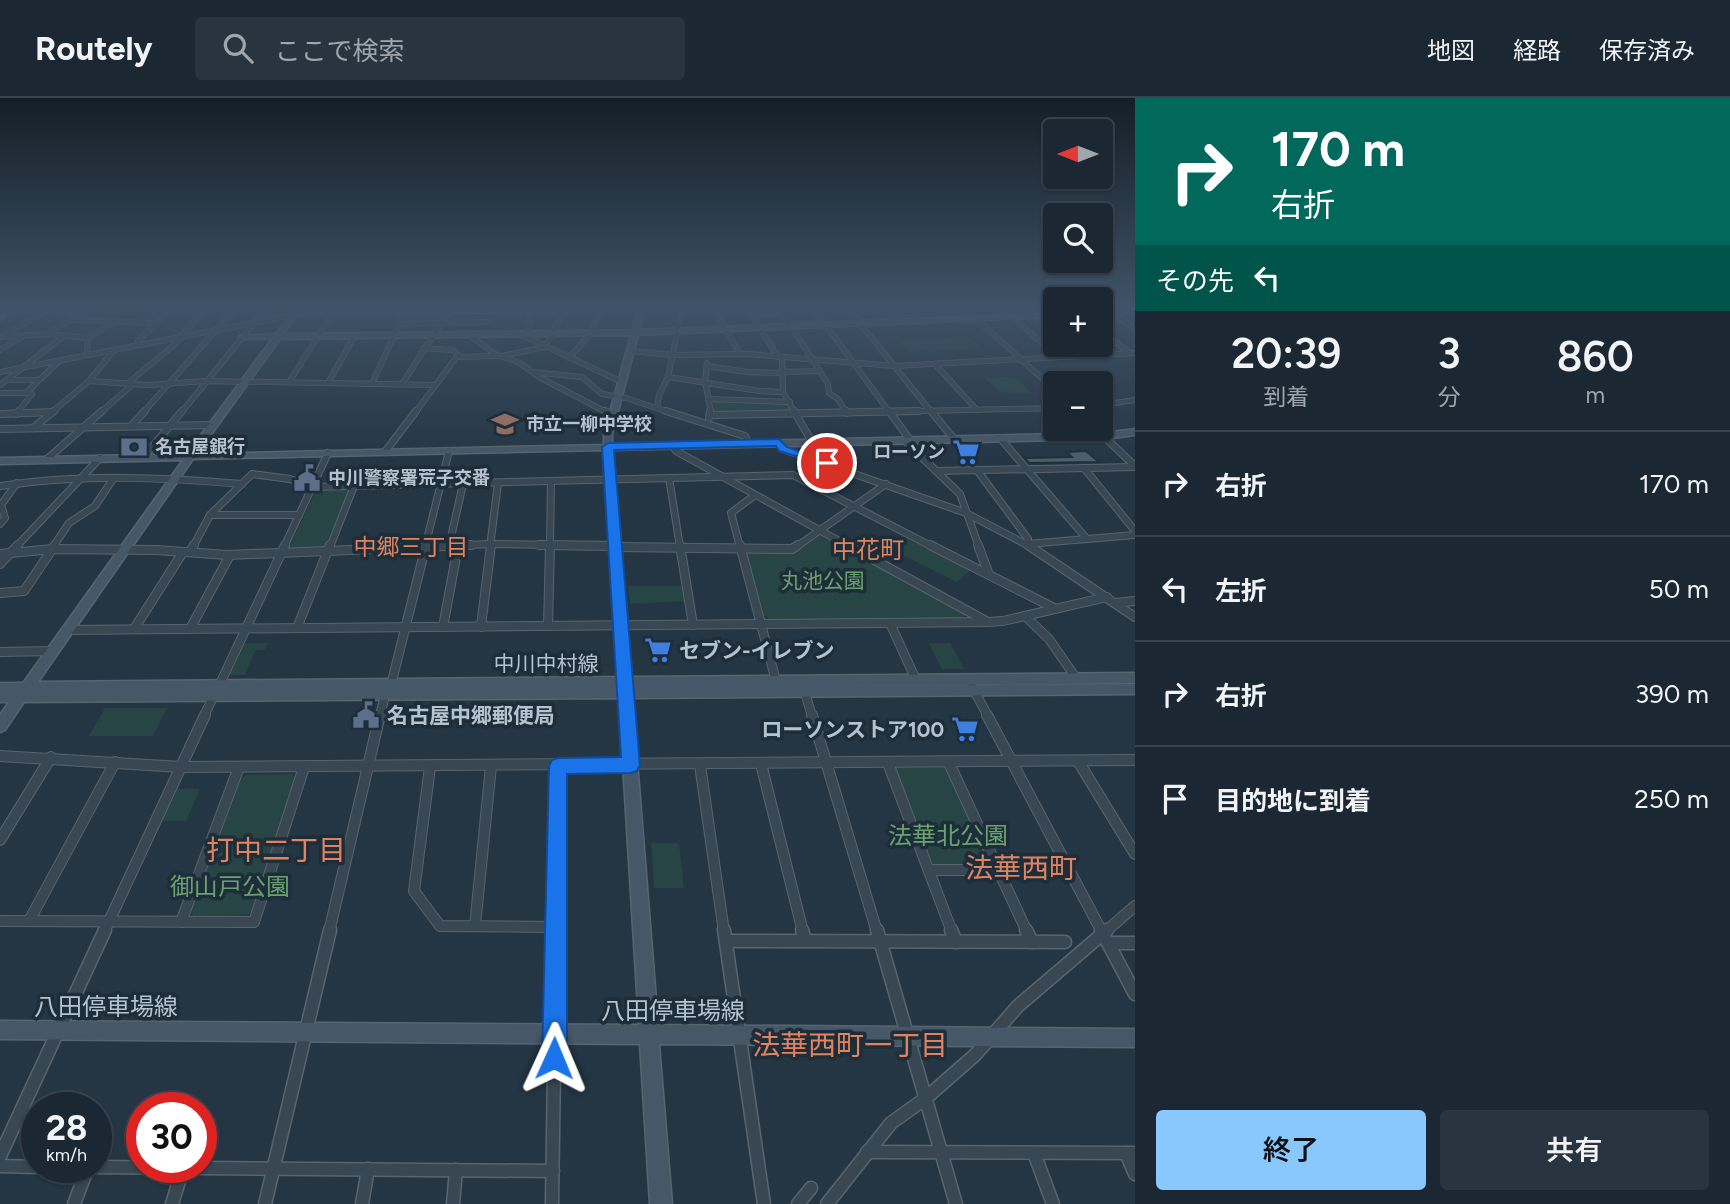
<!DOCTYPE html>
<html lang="ja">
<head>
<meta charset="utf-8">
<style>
  body { margin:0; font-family:Figtree,"Noto Sans JP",sans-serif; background:#28343f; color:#f1f3f6; height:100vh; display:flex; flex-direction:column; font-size:26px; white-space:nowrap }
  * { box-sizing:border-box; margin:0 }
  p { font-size:23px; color:#a0a6ac }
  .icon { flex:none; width:38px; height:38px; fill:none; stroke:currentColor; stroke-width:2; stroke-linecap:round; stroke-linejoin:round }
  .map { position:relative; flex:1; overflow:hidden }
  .side { display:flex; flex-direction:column; background:#1b2833; width:595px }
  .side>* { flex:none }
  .hud { background:#00695c; color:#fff; overflow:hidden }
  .needle { width:46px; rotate:270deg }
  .fabs { position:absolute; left:1043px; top:21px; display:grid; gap:14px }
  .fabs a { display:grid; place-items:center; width:70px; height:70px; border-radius:7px; background:#1b2833; box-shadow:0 2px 5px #0004,0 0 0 2px #39444e; font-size:35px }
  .speed { position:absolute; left:21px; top:994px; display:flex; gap:14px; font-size:35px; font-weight:700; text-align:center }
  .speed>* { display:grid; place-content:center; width:91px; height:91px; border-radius:50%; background:#1b2833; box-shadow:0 2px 5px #0004,0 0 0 2px #39444e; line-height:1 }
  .speed small { font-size:18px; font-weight:400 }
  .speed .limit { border:10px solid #d22; background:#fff; color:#111 }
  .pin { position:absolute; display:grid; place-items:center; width:60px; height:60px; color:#fff; margin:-30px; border:4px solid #fff; border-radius:50%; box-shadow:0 2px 7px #0007 }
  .me { position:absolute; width:77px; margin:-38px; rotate:1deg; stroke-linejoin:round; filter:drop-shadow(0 0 5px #0008) }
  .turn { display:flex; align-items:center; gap:24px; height:147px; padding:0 21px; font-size:32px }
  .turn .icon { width:91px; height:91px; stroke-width:2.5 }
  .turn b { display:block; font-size:49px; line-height:60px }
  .then { display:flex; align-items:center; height:66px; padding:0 21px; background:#0003; gap:14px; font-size:26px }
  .eta { display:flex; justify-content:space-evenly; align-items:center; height:119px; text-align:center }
  .eta b { font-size:42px; font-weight:600; line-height:49px }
  .action { display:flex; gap:14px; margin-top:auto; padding:14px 21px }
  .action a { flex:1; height:80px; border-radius:7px; background:#89c8ff; color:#111; font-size:28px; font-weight:600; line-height:80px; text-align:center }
  .action a+a { background:#28343f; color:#f1f3f6 }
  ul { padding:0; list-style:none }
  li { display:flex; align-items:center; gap:21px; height:105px; padding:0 21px; border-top:2px solid #39444e }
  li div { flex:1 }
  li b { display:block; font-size:26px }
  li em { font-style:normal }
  header { display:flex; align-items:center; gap:42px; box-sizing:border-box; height:98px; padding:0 35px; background:#1b2833; border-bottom:2px solid #39444e }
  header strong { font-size:33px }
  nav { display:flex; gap:38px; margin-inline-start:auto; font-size:24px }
  .search { width:490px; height:63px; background:#28343f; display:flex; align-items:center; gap:18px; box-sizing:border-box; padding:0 24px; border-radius:7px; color:#a0a6ac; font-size:26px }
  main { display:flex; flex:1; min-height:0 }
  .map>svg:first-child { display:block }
</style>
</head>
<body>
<header>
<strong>Routely</strong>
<div class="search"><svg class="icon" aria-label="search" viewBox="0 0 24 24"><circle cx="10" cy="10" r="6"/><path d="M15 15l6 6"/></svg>ここで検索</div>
<nav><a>地図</a><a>経路</a><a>保存済み</a></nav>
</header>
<main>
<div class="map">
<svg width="1135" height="1106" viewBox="0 0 1135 1106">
  <rect width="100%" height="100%" fill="#243644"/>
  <g fill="#264544">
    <polygon points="968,239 981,250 911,254 900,243"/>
    <polygon points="1007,279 1019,282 1032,296 1000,294 985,280"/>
    <polygon points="712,303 788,306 793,313 714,315"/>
    <polygon points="317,391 349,392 326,448 288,451"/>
    <polygon points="819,437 963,515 965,520 771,522 764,517 747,457 751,453 794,454"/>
    <polygon points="903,437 971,472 957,484 889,450"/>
    <polygon points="628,488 683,488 686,503 630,506"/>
    <polygon points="243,545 268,545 265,552 255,552 245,577 229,577"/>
    <polygon points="929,545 950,545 964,571 942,571"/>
    <polygon points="105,610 167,610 153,638 89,638"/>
    <polygon points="897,669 943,669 950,673 990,763 987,768 936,768 929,762 894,672"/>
    <polygon points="292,676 295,679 252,814 247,817 194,818 191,813 241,680 247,677"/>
    <polygon points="176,691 200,691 186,723 161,723"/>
    <polygon points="651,745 679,745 684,790 654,790"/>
  </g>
  <polygon fill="#37556c" points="591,208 565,211 319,211 0,273 311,210"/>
  <polygon fill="#4a5e6c" stroke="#1f2f3a" stroke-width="2" points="1086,353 1099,364 1029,365 1024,360 1072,359 1067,354"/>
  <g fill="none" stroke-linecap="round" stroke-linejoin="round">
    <defs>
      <g id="street-far4">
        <polyline points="113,208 205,210"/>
        <polyline points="712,208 740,256"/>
        <polyline points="746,208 778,259"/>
        <polyline points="778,208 828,286 829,295 838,301 847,315"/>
        <polyline points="812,208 890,315"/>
        <polyline points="846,208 932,315"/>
        <polyline points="962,208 1055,292"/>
        <polyline points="1033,208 1055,226"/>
        <polyline points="1103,208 1135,231"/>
        <polyline points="12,212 85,214"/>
        <polyline points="751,215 783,215"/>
        <polyline points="889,216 967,212"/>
        <polyline points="1012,219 1058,259"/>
        <polyline points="73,222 154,225"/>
        <polyline points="399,226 488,224"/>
        <polyline points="221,227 238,208"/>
        <polyline points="1101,233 1130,255"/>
        <polyline points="518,235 622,284"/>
        <polyline points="528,235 531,213"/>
        <polyline points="46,236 95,208"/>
        <polyline points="468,236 495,256 520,265 539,279 608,315"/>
        <polyline points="5,237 45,213"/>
        <polyline points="0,239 46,236 88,240"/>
        <polyline points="138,243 170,211"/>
        <polyline points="1081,247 1094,257"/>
        <polyline points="0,252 22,239"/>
        <polyline points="87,253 88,240 112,226"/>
        <polyline points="630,253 673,257 748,256 895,268 1135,255"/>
        <polyline points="457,259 502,258 545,249 566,211"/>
        <polyline points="782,259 783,294 795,315"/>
        <polyline points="569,260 592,234 601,208"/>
        <polyline points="707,265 705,283 711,315"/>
        <polyline points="935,266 977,312"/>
        <polyline points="707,268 747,274 782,275"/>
        <polyline points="0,274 315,213 565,213 600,208"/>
        <polyline points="532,274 582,279 602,296 626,300 671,315"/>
        <polyline points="782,274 820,273"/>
        <polyline points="668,279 759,293 783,294"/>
        <polyline points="7,282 39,282"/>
        <polyline points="89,283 149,287 205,283 435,287"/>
        <polyline points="289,284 335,212"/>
        <polyline points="328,285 354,239"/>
        <polyline points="127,286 175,246 207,208"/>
        <polyline points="372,286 407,209"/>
        <polyline points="402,286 451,210"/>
        <polyline points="0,287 64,238"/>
        <polyline points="0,295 26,295"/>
        <polyline points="709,301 790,304"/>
        <polyline points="1101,307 1135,302"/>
        <polyline points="657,310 659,297 668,279 683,208"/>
        <polyline points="17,315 32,296 26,295 59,263"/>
        <polyline points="39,315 53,314"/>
        <polyline points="51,315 89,283 115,251"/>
        <polyline points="100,315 132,287"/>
        <polyline points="143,315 217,231"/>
        <polyline points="181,315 268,208"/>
        <polyline points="415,315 458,257 453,252 423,250"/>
        <polyline points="833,315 1055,310"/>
      </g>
      <g id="street-far3">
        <polyline points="605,313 613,317"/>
        <polyline points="666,313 745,338 748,345"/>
        <polyline points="794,313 812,344"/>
        <polyline points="846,313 847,315"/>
        <polyline points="889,313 910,342"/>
        <polyline points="931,313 954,341"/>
        <polyline points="0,316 53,314"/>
        <polyline points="16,316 19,313"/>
        <polyline points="711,317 919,313"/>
        <polyline points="709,320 710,313"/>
        <polyline points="132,327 145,313"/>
        <polyline points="33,330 54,313"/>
        <polyline points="0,331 214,327"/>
        <polyline points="1096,331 1135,368"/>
        <polyline points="1000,340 1087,441"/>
        <polyline points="904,342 960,396 979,449"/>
        <polyline points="779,345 783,351 966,415 1031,449"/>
        <polyline points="672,347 676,353 850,449"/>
        <polyline points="385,354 416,313"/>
        <polyline points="144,359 182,313"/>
        <polyline points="46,362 102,313"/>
        <polyline points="1084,370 1135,433"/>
        <polyline points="977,372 1028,441 1027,446 1135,437"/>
        <polyline points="936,373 1135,369"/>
        <polyline points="669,380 680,449"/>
        <path d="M 0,388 C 81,376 161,379 242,386"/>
        <polyline points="210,417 299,417"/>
        <polyline points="0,426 5,420 1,407 17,385"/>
        <polyline points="449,448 463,386"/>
        <polyline points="16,449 100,360"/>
        <polyline points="53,449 69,425 95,408 113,381"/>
        <polyline points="193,449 210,417 252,376 290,381 312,389 793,377 933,449"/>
        <polyline points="284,449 328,355"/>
        <polyline points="330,449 354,388"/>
        <polyline points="425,449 449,353"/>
        <polyline points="429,449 490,446 615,448"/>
        <polyline points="490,449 498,385"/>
        <polyline points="550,449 551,383"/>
        <polyline points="740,449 731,415 755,397"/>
        <polyline points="796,449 886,386"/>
      </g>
      <g id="street-far2">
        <polyline points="539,447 615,448"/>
        <polyline points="680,447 693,527"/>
        <polyline points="740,447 776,583"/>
        <polyline points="847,447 986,523"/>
        <polyline points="930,447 1054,510"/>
        <polyline points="978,447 989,477"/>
        <polyline points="1028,447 1135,519"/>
        <polyline points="615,449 792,451 798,447"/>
        <polyline points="190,454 194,447"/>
        <polyline points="0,456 53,451 156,452 227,457 471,447"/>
        <polyline points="0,466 18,447"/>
        <polyline points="0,495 24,493 55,447"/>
        <polyline points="1116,505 1135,503"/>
        <polyline points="1025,518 1049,541 1076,580"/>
        <polyline points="890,525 916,582"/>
        <polyline points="548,528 550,447"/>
        <polyline points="443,529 458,448"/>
        <polyline points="481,529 491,447"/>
        <polyline points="297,530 330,447"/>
        <polyline points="134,531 183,454"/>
        <polyline points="190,531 230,457"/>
        <polyline points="68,532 988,524 1003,523 1107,499"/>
        <polyline points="0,554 53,553"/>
        <polyline points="219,588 285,447"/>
        <polyline points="972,589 988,618"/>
        <polyline points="805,595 812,618"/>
        <polyline points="204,618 213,599"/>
        <polyline points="380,618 385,597 391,587 426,447"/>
      </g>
      <g id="street-far1">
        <polyline points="812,617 877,834"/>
        <polyline points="987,617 1102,834"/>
        <polyline points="0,658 181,669 1135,662"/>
        <polyline points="1078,663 1135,756"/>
        <polyline points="888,665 952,834"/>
        <polyline points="949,665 1027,834"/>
        <polyline points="761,666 803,834"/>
        <polyline points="700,667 724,834"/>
        <polyline points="430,669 414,793 440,828 556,829"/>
        <polyline points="0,742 51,659"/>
        <polyline points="929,772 999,772"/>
        <polyline points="0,823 254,824 304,669"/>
        <polyline points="29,823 115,664"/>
        <polyline points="181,824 239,669"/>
        <polyline points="475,828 491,668"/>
        <polyline points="104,834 205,617"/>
        <polyline points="329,834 380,617"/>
        <polyline points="556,834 558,668"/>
        <polyline points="1105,834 1135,808"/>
      </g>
      <g id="street">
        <polyline points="724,832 764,1106"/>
        <polyline points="802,832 805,843"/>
        <polyline points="877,832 956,1106"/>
        <polyline points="951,832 956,844"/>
        <polyline points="1026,832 1032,844"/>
        <polyline points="1101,832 1135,896"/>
        <polyline points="726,843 1065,844"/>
        <polyline points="1108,845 1135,845"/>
        <polyline points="867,1054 1135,1055"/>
        <polyline points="1034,1055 1053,1106"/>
        <polyline points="1126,1055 1135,1076"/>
        <polyline points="0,1058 105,832"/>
        <polyline points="0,1068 37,1069"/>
        <polyline points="92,1069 553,1073"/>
        <polyline points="74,1106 88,1069"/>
        <polyline points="172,1106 183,1070"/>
        <polyline points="265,1106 330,832"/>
        <polyline points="362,1106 368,1071"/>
        <polyline points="453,1106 456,1072"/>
        <polyline points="552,1106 556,832"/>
        <polyline points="798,1106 811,1090"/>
        <polyline points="827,1106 891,1025 926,1000 975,957 1018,908 1107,832"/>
      </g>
      <g id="secondary">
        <path d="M 297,208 L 303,208 L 283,236 L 632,232 L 639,208 L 645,208 L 639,232 L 1055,215 L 1055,219 L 638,237 L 612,336 L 612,346 L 1105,335 L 1135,331 L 1135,337 L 1105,341 L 613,352 L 630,579 L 1135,575 L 1135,585 L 743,589 L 1135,586 L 1135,596 L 632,600 L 658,927 L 1135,931 L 1135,949 L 659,946 L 672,1106 L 650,1106 L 640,946 L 0,941 L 0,923 L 639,927 L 619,600 L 24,604 L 5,632 L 0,634 L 0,617 L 9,604 L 0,604 L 0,585 L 23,585 L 183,362 L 0,366 L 0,360 L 187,356 L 272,241 L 241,241 L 239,240 L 239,238 L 276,236 ZM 631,237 L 604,336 L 604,347 L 197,356 L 280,241 ZM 604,352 L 618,579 L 38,584 L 193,361 Z"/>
        <polygon points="1135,211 1135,215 1101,217 1101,213"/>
      </g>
      <polygon id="primary" points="15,208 22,208 0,223 0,218"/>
    </defs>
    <use href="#street-far4" stroke="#576570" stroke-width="6"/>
    <use href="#street-far3" stroke="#576570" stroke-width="8"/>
    <use href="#street-far2" stroke="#576570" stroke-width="10"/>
    <use href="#street-far1" stroke="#576570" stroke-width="12"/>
    <use href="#street" stroke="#576570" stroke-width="15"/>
    <use href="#secondary" stroke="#576570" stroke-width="3"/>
    <use href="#primary" stroke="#45535f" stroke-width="3"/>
    <use href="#street-far4" stroke="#394753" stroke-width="4.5"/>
    <use href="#street-far3" stroke="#394753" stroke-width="6"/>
    <use href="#street-far2" stroke="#394753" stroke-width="8"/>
    <use href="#street-far1" stroke="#394753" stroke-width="10"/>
    <use href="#street" stroke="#394753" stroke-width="12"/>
    <use href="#secondary" fill="#465767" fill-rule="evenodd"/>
    <use href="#primary" fill="#576773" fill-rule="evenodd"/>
  </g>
  <linearGradient id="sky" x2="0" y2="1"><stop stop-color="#141e25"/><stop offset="0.57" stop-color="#3f5267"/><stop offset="1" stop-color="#3f5267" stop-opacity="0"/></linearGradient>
  <rect width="1135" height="363" fill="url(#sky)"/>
  <polygon fill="#1a73e8" stroke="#114b97" stroke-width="2" points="779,341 787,349 833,365 827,368 779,353 776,348 614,352 640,667 637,673 631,675 567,676 567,960 563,969 554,972 546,969 542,960 549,668 552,662 558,660 621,659 602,349 608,345"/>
  <defs>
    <symbol id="school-bare" viewBox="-9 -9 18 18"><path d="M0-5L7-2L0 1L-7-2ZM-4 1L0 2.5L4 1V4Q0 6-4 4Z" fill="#8d6e63" stroke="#1d2d39" stroke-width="2.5" paint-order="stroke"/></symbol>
    <symbol id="bank-bare" viewBox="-9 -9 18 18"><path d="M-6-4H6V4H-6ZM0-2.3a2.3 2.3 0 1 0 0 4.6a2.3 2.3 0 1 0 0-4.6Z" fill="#5c6f8a" stroke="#1d2d39" stroke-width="2.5" paint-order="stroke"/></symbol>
    <symbol id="supermarket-bare" viewBox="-9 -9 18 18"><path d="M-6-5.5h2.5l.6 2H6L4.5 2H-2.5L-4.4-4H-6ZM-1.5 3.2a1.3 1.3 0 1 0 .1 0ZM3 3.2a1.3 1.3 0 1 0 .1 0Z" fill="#3f7fe0" stroke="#1d2d39" stroke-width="2.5" paint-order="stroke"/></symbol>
    <symbol id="civic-bare" viewBox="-9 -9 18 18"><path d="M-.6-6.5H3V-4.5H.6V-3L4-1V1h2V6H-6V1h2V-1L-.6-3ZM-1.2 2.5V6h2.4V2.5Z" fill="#5c6f8a" stroke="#1d2d39" stroke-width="2.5" paint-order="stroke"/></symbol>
  </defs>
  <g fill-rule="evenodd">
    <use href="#school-bare" x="486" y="307" width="38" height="38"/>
    <use href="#bank-bare" x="115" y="330" width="38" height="38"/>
    <use href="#supermarket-bare" x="947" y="335" width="38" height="38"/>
    <use href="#civic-bare" x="288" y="361" width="38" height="38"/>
    <use href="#supermarket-bare" x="639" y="533" width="38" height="38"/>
    <use href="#civic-bare" x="347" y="598" width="38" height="38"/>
    <use href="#supermarket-bare" x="946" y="612" width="38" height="38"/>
  </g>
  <g text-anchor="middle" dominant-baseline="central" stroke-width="7" stroke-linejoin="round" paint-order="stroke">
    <g font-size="18" font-weight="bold" fill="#b6c2cd" stroke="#1d2d39" text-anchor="start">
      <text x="526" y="326">市立一柳中学校</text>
      <text x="155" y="349">名古屋銀行</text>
      <text x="945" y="354" text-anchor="end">ローソン</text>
      <text x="328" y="380">中川警察署荒子交番</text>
    </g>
    <g font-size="21" fill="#6ba06f" stroke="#1d2d39">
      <text x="823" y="482">丸池公園</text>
    </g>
    <g font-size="21" font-weight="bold" fill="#b6c2cd" stroke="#1d2d39" text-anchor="start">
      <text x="679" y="552">セブン-イレブン</text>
      <text x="387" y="617">名古屋中郷郵便局</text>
      <text x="944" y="631" text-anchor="end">ローソンストア100</text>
    </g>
    <g font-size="21" fill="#b6c2cd" stroke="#1d2d39">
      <text x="546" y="565">中川中村線</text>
    </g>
    <g font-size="23" fill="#df845f" stroke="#1d2d39">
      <text x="411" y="449">中郷三丁目</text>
    </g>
    <g font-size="24" fill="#df845f" stroke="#1d2d39">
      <text x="868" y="451">中花町</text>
    </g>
    <g font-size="24" fill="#6ba06f" stroke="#1d2d39">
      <text x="948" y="737">法華北公園</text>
      <text x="230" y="788">御山戸公園</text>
    </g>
    <g font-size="24" fill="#b6c2cd" stroke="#1d2d39">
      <text x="106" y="908">八田停車場線</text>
      <text x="673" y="912">八田停車場線</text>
    </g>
    <g font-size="28" fill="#df845f" stroke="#1d2d39">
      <text x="276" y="752">打中二丁目</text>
      <text x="850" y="947">法華西町一丁目</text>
    </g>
    <g font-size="28" fill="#df845f" stroke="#1d2d39">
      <text x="1021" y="770">法華西町</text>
    </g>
  </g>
</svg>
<div class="fabs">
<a><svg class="needle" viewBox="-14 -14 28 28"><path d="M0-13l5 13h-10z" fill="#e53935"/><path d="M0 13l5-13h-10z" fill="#a0a6ac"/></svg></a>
<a><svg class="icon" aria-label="search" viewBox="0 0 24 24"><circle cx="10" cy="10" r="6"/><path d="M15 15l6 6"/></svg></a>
<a>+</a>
<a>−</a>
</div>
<div class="speed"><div>28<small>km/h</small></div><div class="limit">30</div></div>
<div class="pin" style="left:827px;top:365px;background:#d93025"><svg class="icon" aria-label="arrive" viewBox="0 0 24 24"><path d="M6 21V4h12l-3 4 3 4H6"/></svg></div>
<svg class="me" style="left:554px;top:960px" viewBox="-20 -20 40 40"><path d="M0-17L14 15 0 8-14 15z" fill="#1a73e8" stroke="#fff" stroke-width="4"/></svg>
</div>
<section class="side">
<div class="hud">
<div class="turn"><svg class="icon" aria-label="right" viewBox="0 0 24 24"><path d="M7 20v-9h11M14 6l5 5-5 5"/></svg><div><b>170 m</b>右折</div></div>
<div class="then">その先<svg class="icon" aria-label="left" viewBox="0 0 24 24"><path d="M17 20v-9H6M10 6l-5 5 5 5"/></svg></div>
</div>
<div class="eta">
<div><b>20:39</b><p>到着</p></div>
<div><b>3</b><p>分</p></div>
<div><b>860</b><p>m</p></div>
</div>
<ul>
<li><svg class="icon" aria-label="right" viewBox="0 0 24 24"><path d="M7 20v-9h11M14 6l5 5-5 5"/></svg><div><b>右折</b></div><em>170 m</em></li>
<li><svg class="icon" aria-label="left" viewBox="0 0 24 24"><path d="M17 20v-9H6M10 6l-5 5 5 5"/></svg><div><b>左折</b></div><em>50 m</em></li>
<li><svg class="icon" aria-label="right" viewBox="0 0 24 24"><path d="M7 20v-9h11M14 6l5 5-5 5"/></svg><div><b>右折</b></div><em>390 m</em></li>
<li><svg class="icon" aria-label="arrive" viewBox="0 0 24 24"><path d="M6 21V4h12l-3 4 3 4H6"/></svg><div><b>目的地に到着</b></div><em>250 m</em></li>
</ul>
<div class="action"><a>終了</a><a>共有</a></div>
</section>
</main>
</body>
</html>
